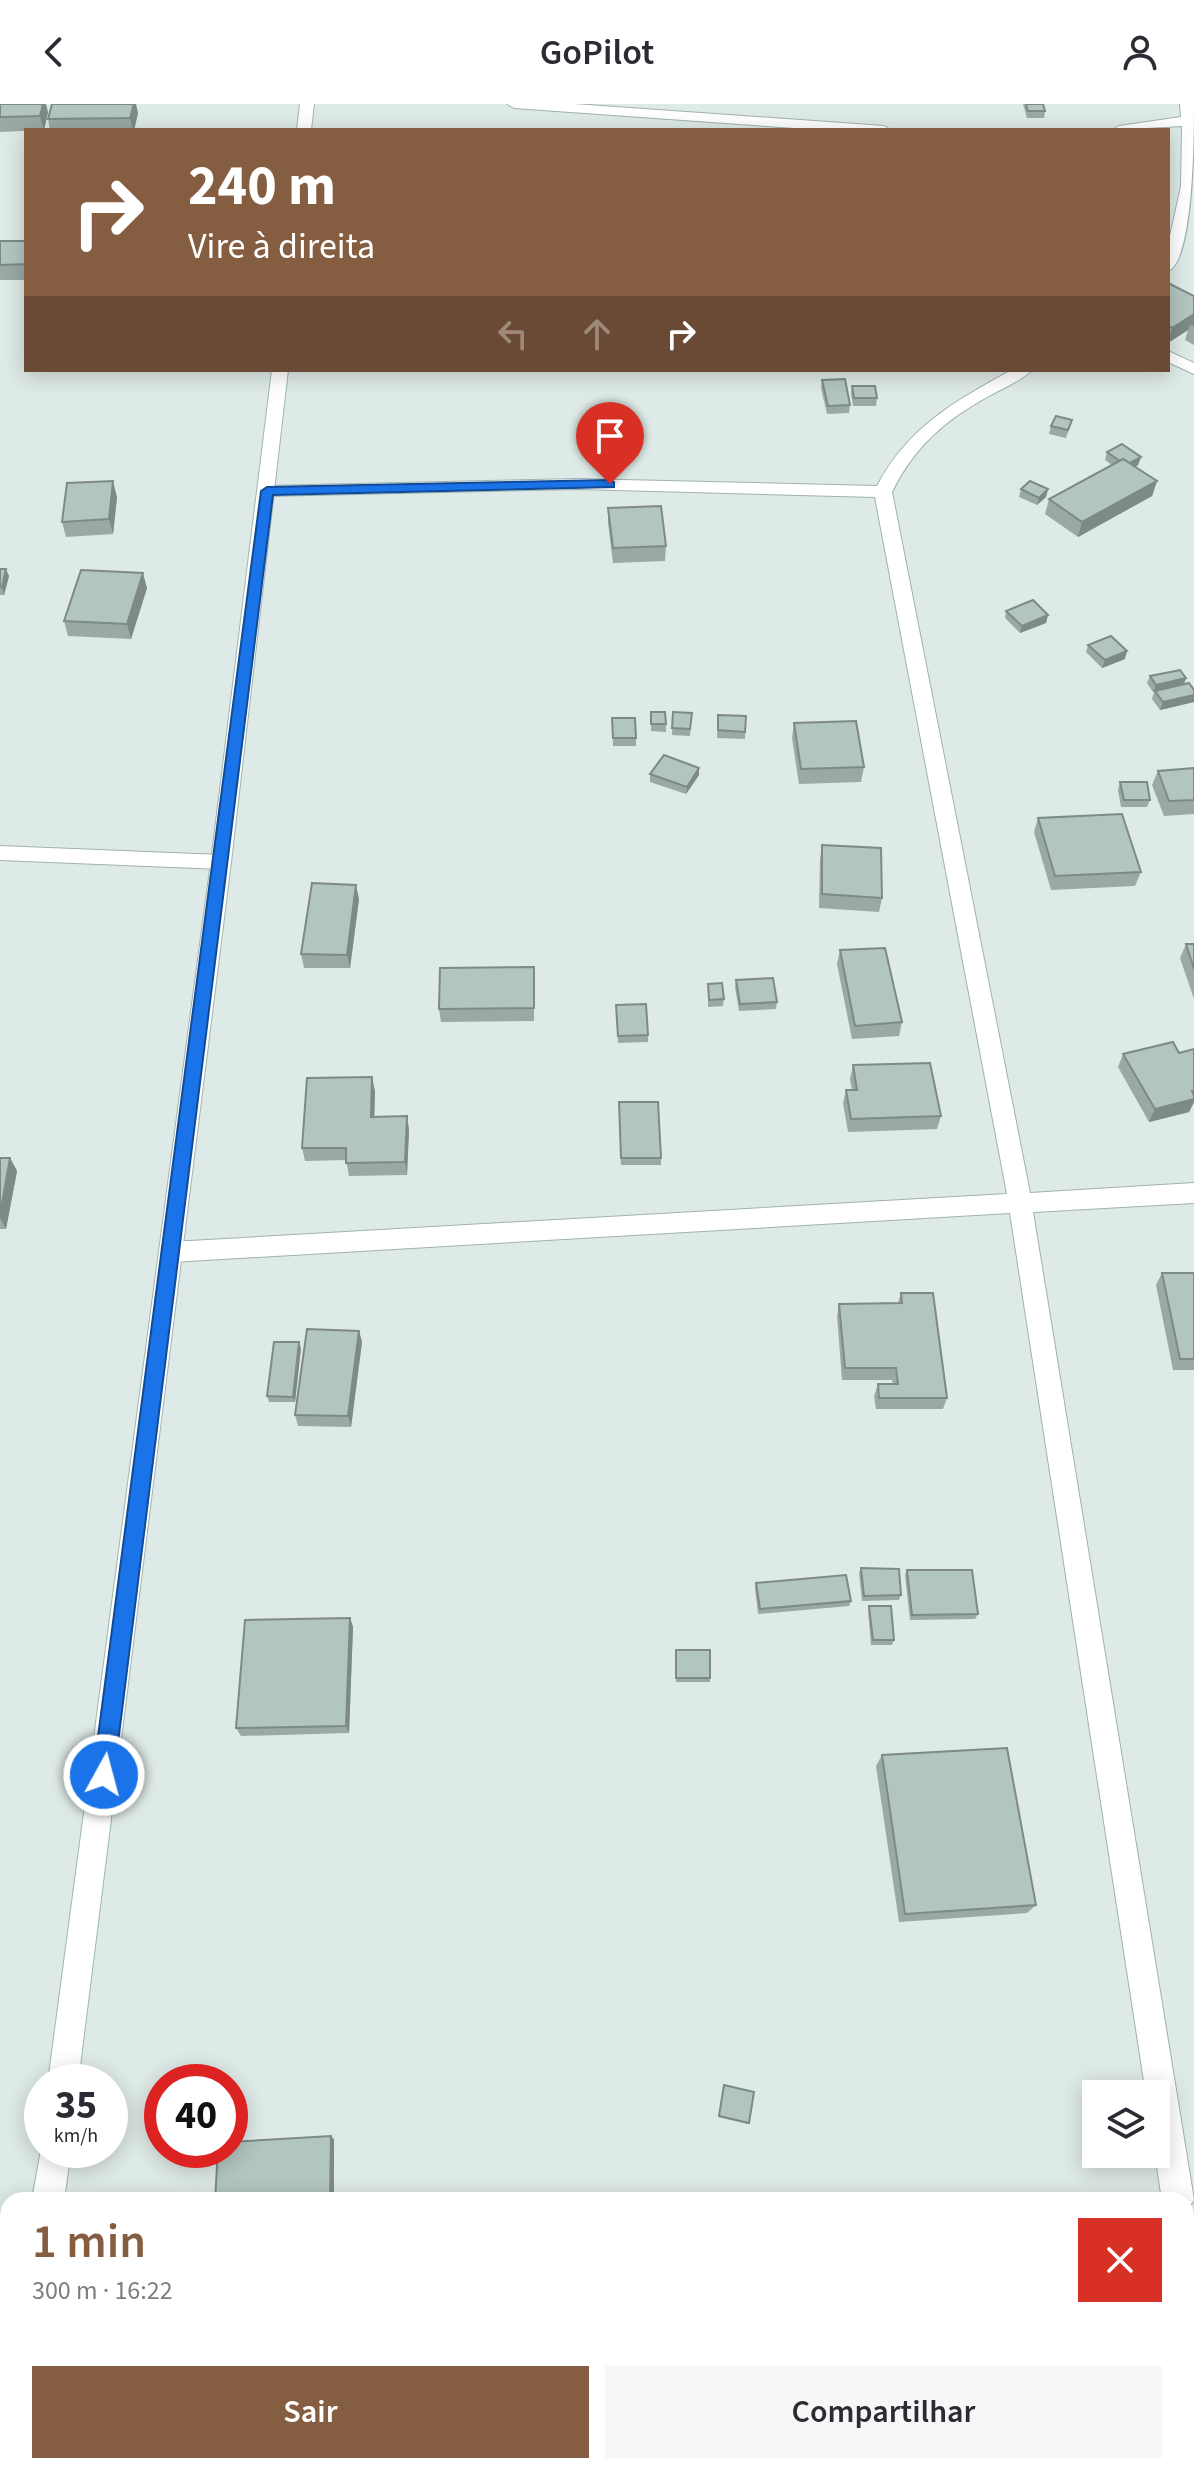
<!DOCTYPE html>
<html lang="pt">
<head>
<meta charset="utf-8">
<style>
  body { margin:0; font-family:"Source Sans 3",sans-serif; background:#f7f7f7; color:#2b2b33; height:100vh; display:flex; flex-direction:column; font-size:30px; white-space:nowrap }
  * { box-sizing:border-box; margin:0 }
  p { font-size:26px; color:#7c7c81 }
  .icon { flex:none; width:44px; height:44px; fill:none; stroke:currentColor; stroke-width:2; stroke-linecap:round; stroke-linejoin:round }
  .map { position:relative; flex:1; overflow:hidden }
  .side { position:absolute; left:0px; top:2088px; width:1194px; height:282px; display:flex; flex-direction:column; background:#fff; border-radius:24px 24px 0 0; box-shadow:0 4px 20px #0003 }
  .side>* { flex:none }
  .top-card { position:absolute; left:24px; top:24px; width:1146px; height:244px; border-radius:0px; box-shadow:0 4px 20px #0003; background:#855d41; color:#fff; overflow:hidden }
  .controls { position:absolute; left:1082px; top:1976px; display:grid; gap:16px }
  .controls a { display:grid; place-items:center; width:88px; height:88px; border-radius:0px; background:#fff; box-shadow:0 4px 20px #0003; font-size:40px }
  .speed { position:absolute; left:24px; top:1960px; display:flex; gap:16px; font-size:40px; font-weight:700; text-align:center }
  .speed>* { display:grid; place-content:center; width:104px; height:104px; border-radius:50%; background:#fff; box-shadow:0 4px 20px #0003; line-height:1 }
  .speed small { font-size:20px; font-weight:400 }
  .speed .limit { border:12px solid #d22; background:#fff; color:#111 }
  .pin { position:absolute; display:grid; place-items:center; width:68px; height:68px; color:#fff; margin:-82px -34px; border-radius:50% 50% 50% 0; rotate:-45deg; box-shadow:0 0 8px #0007 }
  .pin .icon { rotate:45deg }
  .me { position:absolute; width:88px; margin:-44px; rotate:7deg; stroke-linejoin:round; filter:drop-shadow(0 0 6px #0008) }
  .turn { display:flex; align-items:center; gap:28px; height:168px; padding:0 32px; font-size:36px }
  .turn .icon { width:104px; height:104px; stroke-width:2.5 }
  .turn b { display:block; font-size:56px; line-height:68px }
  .lanes { display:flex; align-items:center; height:76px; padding:0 32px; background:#0003; justify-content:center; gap:40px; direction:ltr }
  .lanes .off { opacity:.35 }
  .round { display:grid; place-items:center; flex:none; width:84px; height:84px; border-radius:0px; background:#f7f7f7 }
  .headline { display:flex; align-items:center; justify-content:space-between; height:136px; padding:0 32px }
  h1 { font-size:48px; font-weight:600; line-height:60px; color:#855d41 }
  .cta { display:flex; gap:16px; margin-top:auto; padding:16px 32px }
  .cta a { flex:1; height:92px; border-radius:0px; background:#855d41; color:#fff; font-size:32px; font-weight:600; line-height:92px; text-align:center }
  .cta a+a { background:#f7f7f7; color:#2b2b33 }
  header { display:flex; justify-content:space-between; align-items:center; height:104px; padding:0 32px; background:#fff; font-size:36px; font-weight:600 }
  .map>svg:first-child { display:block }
</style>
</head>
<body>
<header><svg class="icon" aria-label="back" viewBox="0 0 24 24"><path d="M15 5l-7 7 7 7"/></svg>GoPilot<svg class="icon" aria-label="person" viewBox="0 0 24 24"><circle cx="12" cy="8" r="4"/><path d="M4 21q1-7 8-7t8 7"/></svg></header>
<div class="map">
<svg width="1194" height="2369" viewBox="0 0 1194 2369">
  <rect width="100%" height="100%" fill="#deeae7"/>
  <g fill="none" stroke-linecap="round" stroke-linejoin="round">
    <defs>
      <g id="street">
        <polygon points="507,0 574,0 884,22 891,26 823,26 514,4"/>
        <path d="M 1180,0 L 1194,0 C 1194,29 1194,157 1168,167 L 1168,141 L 1181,82 L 1182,22 L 1112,26 L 1119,22 L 1181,13 Z"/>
        <polygon points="1168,247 1194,259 1194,270 1168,258"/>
        <path d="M 1012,266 L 1032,266 C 1021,277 1003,284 989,292 C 945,316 914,343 892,388 L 1030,1089 L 1194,1079 L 1194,1099 L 1033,1108 L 1194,2096 L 1186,2108 L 1186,2096 L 1162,2096 L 1155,2050 L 1156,1990 L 1146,1990 L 1010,1109 L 172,1158 L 164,1155 L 160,1148 L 164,1141 L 172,1138 L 1007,1090 L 875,393 L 579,385 L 267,392 L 258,387 L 267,382 L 579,375 L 877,382 C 907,324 956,296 1012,266 Z"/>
        <polygon points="0,742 221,751 228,753 231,758 228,763 221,765 0,756"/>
        <polygon points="1186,2129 1194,2132 1194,2211 1186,2208"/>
        <polygon points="0,2282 8,2283 8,2317 0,2316"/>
      </g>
      <g id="secondary">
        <polygon points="300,0 314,0 311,26 297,26"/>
        <polygon points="272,266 288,266 231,758 78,1978 48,1978 211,758"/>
        <polygon points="42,2040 42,2046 71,2046 64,2096 32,2096"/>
        <polygon points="8,2348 8,2362 31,2362 30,2369 0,2369 0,2355"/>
      </g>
    </defs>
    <use href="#street" stroke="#a1b2af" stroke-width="2"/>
    <use href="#secondary" stroke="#9db6b2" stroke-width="2"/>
    <use href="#street" fill="#fff" fill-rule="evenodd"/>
    <use href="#secondary" fill="#fff" fill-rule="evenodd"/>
  </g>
  <g fill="#9aa9a6">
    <polygon points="0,0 48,8 44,26 0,28"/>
    <polygon points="1023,0 1043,0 1045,7 1044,14 1027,14"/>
    <polygon points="138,9 134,26 50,26 48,15"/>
    <rect x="0" y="137" width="26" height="39"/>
    <polygon points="1168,179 1194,192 1194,241 1185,236 1188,226 1168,239"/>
    <polygon points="822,276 850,301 849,309 827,310 821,284"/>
    <polygon points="852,282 877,294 876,302 853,302 851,290"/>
    <polygon points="1072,316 1066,334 1049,330 1051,322"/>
    <polygon points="1107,348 1141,353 1138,361 1135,363 1157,377 1152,392 1078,433 1045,410 1049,395 1112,361 1105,356"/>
    <polygon points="1021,385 1048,385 1046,393 1037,401 1019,393"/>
    <polygon points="117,393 113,430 66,433 62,418"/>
    <polygon points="608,404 666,442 665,457 613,459 608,419"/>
    <polygon points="0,465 9,472 4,491 0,491"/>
    <polygon points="147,484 131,535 68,532 64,517"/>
    <polygon points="1006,507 1048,511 1046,519 1020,529 1005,514"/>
    <polygon points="1088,541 1125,555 1102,564 1086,548"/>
    <polygon points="1150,572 1186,574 1184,580 1194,586 1194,598 1160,606 1152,595 1154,588 1153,588 1147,579"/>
    <polygon points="651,608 666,620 666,628 651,627"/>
    <polygon points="673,608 692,609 690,632 672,631"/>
    <polygon points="718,611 746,612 745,635 717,634"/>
    <polygon points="612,614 636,634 636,642 613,642"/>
    <polygon points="794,619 864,663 861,678 799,680 792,634"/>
    <polygon points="699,664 699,671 686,690 650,678 650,670"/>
    <polygon points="1194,664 1194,710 1164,712 1152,681 1158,667"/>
    <polygon points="1120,678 1150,696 1147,703 1121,703 1118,686"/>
    <polygon points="1038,714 1141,768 1135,782 1051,786 1034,728"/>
    <polygon points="822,741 882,794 879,808 819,804 820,755"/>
    <polygon points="359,795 350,864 304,864 301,850"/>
    <polygon points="1186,840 1194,840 1194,895 1180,854"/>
    <polygon points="840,846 902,918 899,932 852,935 837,860"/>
    <polygon points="534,863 534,917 441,918 439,905"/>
    <polygon points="736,876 777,898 776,905 739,907 735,883"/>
    <polygon points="708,880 724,895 723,902 708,903"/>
    <polygon points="616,908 648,931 648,938 618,939"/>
    <polygon points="1194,945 1194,998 1189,1008 1149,1018 1118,963 1123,950 1179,949"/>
    <polygon points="853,961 941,1012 937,1025 848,1028 843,999 846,986 852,986 850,975"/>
    <polygon points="375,987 374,1013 409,1025 407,1071 349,1072 346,1056 305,1057 302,1044"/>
    <polygon points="619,998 661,1054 661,1061 621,1061"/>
    <polygon points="0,1054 10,1054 17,1067 6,1125 0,1125"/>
    <polygon points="1162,1169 1194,1169 1194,1266 1173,1266 1156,1181"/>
    <polygon points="901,1189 947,1294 943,1305 876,1305 874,1292 878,1280 893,1280 892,1276 842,1276 837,1212 839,1200 898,1199"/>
    <polygon points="359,1227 362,1238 351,1323 298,1322 295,1311"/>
    <polygon points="301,1244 295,1298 269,1298 267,1292"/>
    <polygon points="861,1464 901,1491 899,1496 862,1497 859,1469"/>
    <polygon points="907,1466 978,1510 975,1515 910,1516 905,1471"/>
    <polygon points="756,1479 851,1497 849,1502 758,1510 755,1484"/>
    <polygon points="869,1502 894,1536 892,1541 871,1541 868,1507"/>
    <polygon points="350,1514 353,1523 349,1629 241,1632 236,1624"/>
    <polygon points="676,1550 710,1574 710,1578 676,1578"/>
    <polygon points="882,1651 1036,1801 1027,1809 899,1818 876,1662"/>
    <polygon points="724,1981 749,2019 748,2020 718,2013"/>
  </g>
  <g fill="#7d8a87">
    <polygon points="43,0 46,0 48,8 44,26 40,12"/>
    <polygon points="134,0 136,0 138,9 134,26 133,26 130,14"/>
    <polygon points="1194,210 1194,222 1190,221 1188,226 1168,239 1172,224"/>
    <polygon points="1141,353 1138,361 1124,369 1127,361"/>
    <polygon points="113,377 117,393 113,430 109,415"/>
    <polygon points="1157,377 1152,392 1078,433 1082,418"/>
    <polygon points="1048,385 1046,393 1037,401 1039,394"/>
    <polygon points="6,465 9,472 4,491 2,483"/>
    <polygon points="143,469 147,484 131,535 127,520"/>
    <polygon points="1048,511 1046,519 1020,529 1022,522"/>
    <polygon points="1127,547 1125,555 1102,564 1105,556"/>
    <polygon points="1186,574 1183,582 1153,588 1156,581"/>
    <polygon points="1194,591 1194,598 1160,606 1163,598"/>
    <polygon points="699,664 699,671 686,690 687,683"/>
    <polygon points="356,781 359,795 350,864 347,851"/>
    <polygon points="372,973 375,987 374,1026 371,1013"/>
    <polygon points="1194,987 1194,998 1189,1008 1149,1018 1155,1005"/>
    <polygon points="407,1012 409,1025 407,1071 405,1058"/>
    <polygon points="10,1054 17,1067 6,1125 0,1114"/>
    <polygon points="359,1227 362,1238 351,1323 348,1312"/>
    <polygon points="299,1238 301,1244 295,1298 293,1293"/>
    <polygon points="350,1514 353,1523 349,1629 346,1622"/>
    <polygon points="331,2032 334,2035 334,2096 330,2096"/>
  </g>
  <g fill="#b3c5c1" stroke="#7d8a87" stroke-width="2">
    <polygon points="0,0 43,0 40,12 0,13"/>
    <polygon points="52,0 134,0 130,14 48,15"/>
    <polygon points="1026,0 1043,0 1045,7 1028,7"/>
    <polygon points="0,137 26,137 26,160 0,161"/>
    <polygon points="1168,179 1194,192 1194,210 1172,224 1168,222"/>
    <polygon points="845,275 850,301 828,302 822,276"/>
    <polygon points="852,282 875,282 877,294 854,294"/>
    <polygon points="1056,312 1072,316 1068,326 1051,322"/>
    <polygon points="1122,340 1141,353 1130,359 1123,355 1120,357 1107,348"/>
    <polygon points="1123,355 1157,377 1082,418 1049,395"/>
    <polygon points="113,377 109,415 62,418 67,379"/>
    <polygon points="1030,377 1048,385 1039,394 1021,385"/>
    <polygon points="661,402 666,442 613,444 608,404"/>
    <polygon points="0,465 6,465 2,483 0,483"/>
    <polygon points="81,466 143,469 127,520 64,517"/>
    <polygon points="1033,496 1048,511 1022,522 1006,507"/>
    <polygon points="1111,532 1127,547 1105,556 1088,541"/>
    <polygon points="1180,566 1186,574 1156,581 1150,572"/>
    <polygon points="1189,579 1194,586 1194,591 1163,598 1155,587"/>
    <polygon points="651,608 665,608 666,620 651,620"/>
    <polygon points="673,608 692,609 690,625 672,624"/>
    <polygon points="718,611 746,612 745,628 718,626"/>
    <polygon points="612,614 635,614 636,634 613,634"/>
    <polygon points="856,617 864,663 801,665 794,619"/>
    <polygon points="664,651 699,664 687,683 650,670"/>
    <polygon points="1194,664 1194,696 1169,697 1158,667"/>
    <polygon points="1120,678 1147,678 1150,696 1124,696"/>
    <polygon points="1122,710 1141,768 1055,772 1038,714"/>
    <polygon points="822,741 881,744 882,794 822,790"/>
    <polygon points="312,779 356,781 347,851 301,850"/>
    <polygon points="1186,840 1194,840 1194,865"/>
    <polygon points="885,844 902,918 855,922 840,846"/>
    <polygon points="534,863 534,904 439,905 440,864"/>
    <polygon points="773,874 777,898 740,900 736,876"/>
    <polygon points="722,879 724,895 709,896 708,880"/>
    <polygon points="646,900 648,931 618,932 616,901"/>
    <polygon points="1173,938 1179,949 1194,945 1194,987 1192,987 1194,992 1194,995 1155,1005 1123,950"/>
    <polygon points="930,959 941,1012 851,1015 846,986 857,986 853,961"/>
    <polygon points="372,973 371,1013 407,1012 405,1058 346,1059 346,1044 302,1044 307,974"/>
    <polygon points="619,998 658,998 661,1054 621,1054"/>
    <polygon points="0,1054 10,1054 0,1111"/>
    <polygon points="1162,1169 1194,1169 1194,1255 1180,1255"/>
    <polygon points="901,1189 933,1189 947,1294 879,1294 878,1280 898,1280 896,1264 845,1264 839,1200 902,1199"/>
    <polygon points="307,1225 359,1227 348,1312 295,1311"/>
    <polygon points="274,1238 299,1238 293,1293 267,1292"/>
    <polygon points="861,1464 899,1465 901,1491 864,1492"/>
    <polygon points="907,1466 972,1466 978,1510 912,1511"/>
    <polygon points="846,1471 851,1497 760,1505 756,1479"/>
    <polygon points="869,1502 891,1502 894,1536 873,1536"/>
    <polygon points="350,1514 346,1622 236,1624 245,1516"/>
    <rect x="676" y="1546" width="34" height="28"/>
    <polygon points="1007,1644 1036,1801 905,1810 882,1651"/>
    <polygon points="724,1981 754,1988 749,2019 719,2012"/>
    <polygon points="331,2032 330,2096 215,2096 218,2046 230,2046 230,2038"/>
  </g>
  <polygon fill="#1a73e8" stroke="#114b97" stroke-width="2" points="610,376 614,378 614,383 273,391 114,1671 111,1678 104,1681 96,1678 93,1671 261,387 267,383"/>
</svg>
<div class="controls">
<a><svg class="icon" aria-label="layers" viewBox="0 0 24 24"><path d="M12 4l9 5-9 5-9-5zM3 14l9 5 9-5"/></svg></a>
</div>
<div class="speed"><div>35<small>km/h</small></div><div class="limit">40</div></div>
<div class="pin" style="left:610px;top:380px;background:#d93025"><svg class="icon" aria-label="arrive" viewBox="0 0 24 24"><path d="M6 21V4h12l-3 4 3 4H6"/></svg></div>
<svg class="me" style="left:104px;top:1671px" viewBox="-20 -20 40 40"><circle r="17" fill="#1a73e8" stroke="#fff" stroke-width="3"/><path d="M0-11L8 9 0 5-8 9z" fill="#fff"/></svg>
<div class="top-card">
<div class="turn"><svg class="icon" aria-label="right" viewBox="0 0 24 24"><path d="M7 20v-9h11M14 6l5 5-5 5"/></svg><div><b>240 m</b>Vire à direita</div></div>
<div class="lanes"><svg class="icon off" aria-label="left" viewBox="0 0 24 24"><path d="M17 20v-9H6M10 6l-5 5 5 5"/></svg><svg class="icon off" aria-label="ahead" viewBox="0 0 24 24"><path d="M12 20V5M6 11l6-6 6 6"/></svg><svg class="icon" aria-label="right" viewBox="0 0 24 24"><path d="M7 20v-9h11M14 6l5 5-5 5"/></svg></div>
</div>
<section class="side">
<div class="headline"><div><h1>1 min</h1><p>300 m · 16:22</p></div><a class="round" style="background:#d93025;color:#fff"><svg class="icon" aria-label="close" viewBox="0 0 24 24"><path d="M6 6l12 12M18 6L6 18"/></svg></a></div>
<div class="cta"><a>Sair</a><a>Compartilhar</a></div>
</section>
</div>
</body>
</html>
